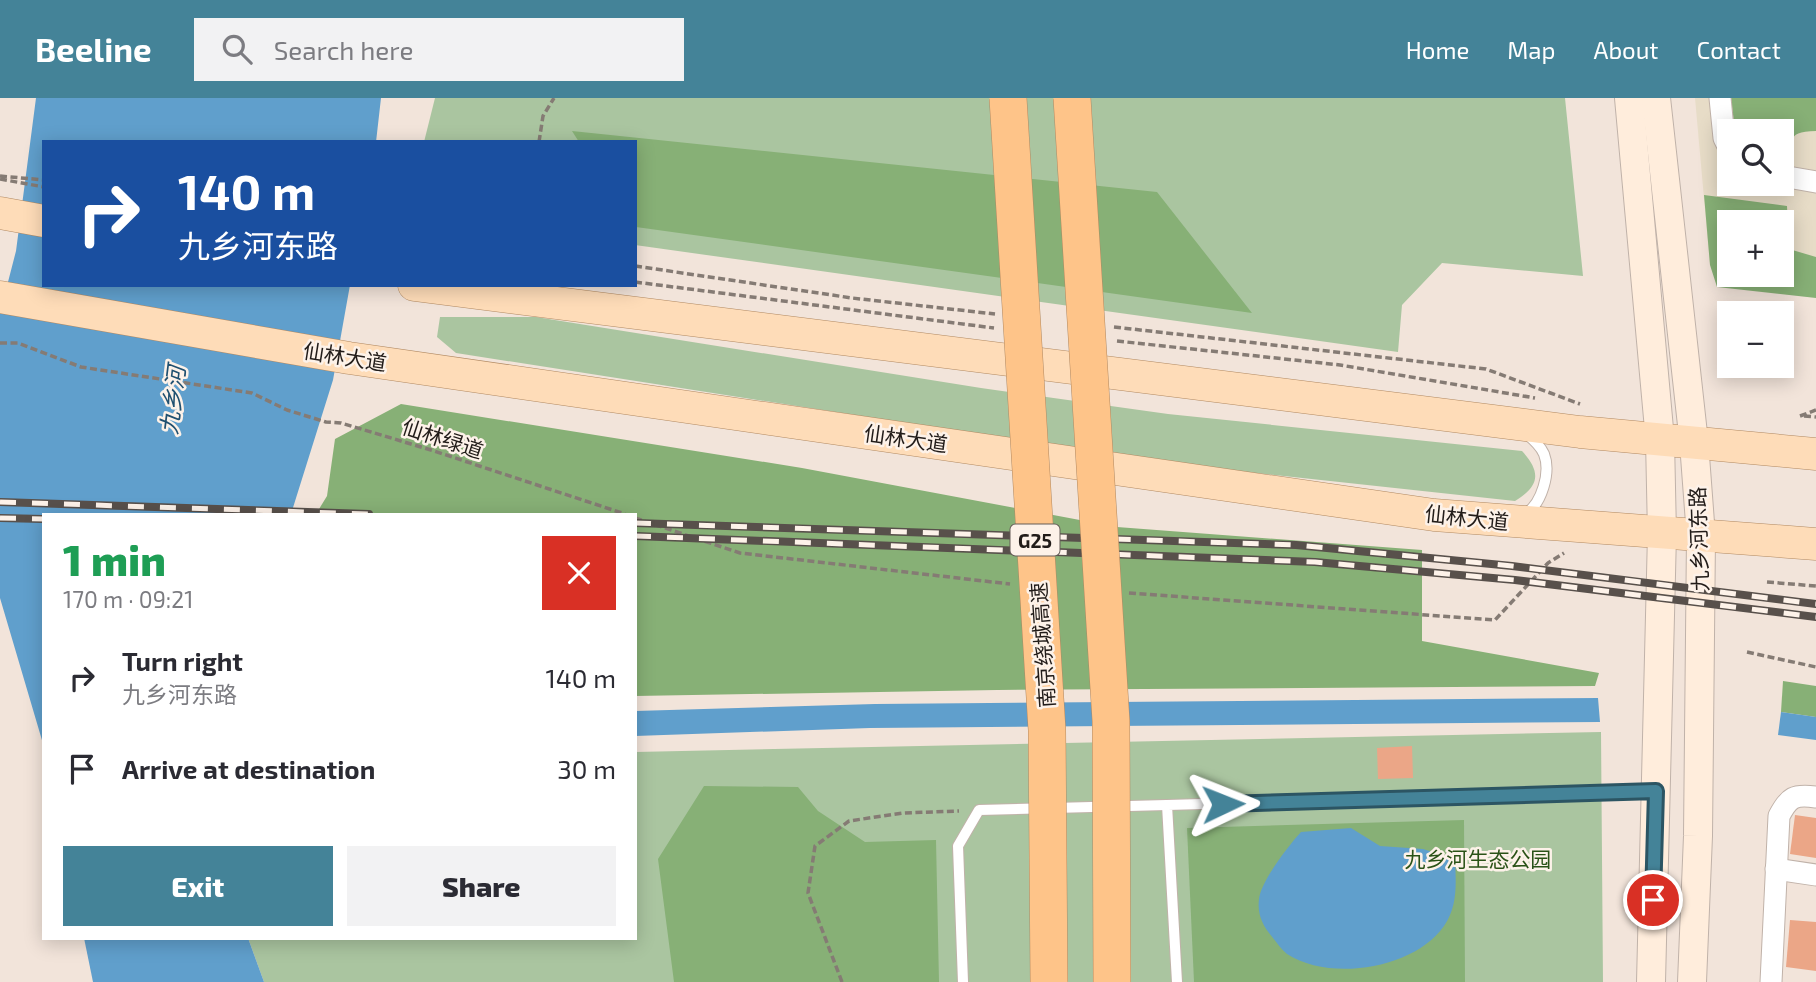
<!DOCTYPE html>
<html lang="en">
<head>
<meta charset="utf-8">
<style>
  body { margin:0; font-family:"Exo 2","Noto Sans SC",sans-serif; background:#f2f2f3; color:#2b2b33; height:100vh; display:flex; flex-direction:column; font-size:26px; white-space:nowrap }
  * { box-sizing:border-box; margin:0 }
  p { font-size:23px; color:#7c7c81 }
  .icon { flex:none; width:38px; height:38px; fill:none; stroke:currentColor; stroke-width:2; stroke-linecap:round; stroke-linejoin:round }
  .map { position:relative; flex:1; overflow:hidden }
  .sheet { position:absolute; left:42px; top:415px; width:595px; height:427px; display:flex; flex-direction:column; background:#fff; border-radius:0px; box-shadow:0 4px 18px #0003 }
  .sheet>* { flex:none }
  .hud { position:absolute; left:42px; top:42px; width:595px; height:147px; border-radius:0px; box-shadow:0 4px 18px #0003; background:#1a4fa0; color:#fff; overflow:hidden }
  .controls { position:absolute; left:1717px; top:21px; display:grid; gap:14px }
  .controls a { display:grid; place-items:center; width:77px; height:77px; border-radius:0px; background:#fff; box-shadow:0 4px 18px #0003; font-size:35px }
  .pin { position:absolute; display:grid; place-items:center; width:60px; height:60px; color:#fff; margin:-30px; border:4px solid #fff; border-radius:50%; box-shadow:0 2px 7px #0007 }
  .me { position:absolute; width:77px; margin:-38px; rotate:88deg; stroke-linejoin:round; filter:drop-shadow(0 0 5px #0008) }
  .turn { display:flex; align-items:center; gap:24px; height:147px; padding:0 21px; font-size:32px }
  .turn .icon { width:91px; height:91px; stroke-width:2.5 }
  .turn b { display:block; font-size:49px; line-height:60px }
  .round { display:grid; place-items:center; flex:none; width:74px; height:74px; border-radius:0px; background:#f2f2f3 }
  .overview { display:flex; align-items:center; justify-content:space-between; height:119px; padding:0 21px }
  h1 { font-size:42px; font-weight:800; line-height:52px; color:#1e9e55 }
  .action { display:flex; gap:14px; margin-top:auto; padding:14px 21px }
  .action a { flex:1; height:80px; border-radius:0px; background:#448398; color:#fff; font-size:28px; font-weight:800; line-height:80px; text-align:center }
  .action a+a { background:#f2f2f3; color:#2b2b33 }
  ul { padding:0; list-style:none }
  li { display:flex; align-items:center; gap:21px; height:91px; padding:0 21px }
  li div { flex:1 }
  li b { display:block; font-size:26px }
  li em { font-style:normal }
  header { display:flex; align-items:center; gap:42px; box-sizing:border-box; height:98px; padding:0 35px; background:#448398; color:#fff }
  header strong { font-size:33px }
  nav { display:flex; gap:38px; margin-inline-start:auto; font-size:24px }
  .search { width:490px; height:63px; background:#f2f2f3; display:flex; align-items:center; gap:18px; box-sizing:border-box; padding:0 24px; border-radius:0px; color:#7c7c81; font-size:26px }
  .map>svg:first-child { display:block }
</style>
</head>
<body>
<header>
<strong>Beeline</strong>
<div class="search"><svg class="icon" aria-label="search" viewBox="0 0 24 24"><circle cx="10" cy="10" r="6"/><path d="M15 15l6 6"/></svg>Search here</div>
<nav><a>Home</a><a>Map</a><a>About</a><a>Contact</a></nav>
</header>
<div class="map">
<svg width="1816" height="884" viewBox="0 0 1816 884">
  <rect width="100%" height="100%" fill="#f2e4da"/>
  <path fill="#e7dcc7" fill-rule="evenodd" d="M 1695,0 L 1816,0 L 1816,181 L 1782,176 L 1782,124 L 1729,124 L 1710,167 ZM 1729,33 L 1782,33 L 1782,86 L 1729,86 Z"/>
  <g fill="#aac5a0">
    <polygon points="435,0 1565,0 1583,178 1442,165 1402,207 1398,254 635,147 635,44 424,44"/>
    <path d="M 440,219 L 536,219 L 981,290 L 1168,316 L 1522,353 C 1542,375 1539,388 1515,403 L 1163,365 L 456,255 L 437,239 Z"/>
    <polygon points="1601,634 1603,884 264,884 248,840 635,840 635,654"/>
  </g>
  <g fill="#87b076" fill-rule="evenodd">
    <path d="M 1731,0 L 1816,0 L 1816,33 C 1782,33 1796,47 1782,65 L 1782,33 L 1735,33 Z"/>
    <polygon points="572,33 1157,94 1252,215 636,129 635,44 579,44"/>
    <path d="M 1704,97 L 1787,108 L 1789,151 L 1816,159 L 1816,200 L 1717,189 L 1710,167 ZM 1729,124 L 1782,124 L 1782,177 L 1729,177 Z"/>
    <polygon points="401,306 802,370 1117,429 1422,452 1422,543 1599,575 1595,588 997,592 635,598 635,416 316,416 327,398 335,341"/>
    <polygon points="1783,583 1816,588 1816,619 1781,614"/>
    <polygon points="704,688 798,689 818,713 865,744 936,742 939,884 674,884 658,761"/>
    <polygon points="1464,722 1465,884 1194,884 1187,730"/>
  </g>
  <g fill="#609fcc">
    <polygon points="36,0 381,0 376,44 44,44 44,187 350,187 333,282 291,416 44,416 44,649 0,500 0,215 16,153"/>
    <polygon points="1598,600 1600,624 870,630 635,638 635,613 875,606"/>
    <polygon points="1781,614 1816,619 1816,642 1778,637"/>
    <path d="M 1351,730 L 1380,748 L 1423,751 L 1455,761 C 1456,785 1458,808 1444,828 C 1414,871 1330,884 1287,856 C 1282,852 1277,845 1273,840 C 1263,828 1257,817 1259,801 C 1261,783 1289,747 1301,734 Z"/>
    <polygon points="84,840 248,840 264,884 93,884"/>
  </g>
  <g fill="#eba687">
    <polygon points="1412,648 1413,680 1378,681 1377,650"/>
    <polygon points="1795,717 1816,720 1816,760 1790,756"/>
    <polygon points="1790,822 1816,824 1816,873 1786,869"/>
  </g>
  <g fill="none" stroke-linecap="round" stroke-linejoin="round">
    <defs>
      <g id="lane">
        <path d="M 1525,416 C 1542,406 1551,374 1544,356 C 1540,347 1533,341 1525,335"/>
        <polyline points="963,884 958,748 979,712 1167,707"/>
        <polyline points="1177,884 1167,707 1653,693"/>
      </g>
      <g id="street">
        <polyline points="1720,0 1724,40 1729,50"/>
        <polyline points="1782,78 1816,84"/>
        <polyline points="1776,771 1816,777"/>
        <path d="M 1771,884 L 1779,718 C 1789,699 1794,696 1816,699"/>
      </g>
      <g id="secondary">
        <polyline points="1629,0 1660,342 1662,436 1651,884"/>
        <polyline points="1656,0 1694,345 1701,438 1698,738 1692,884"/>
      </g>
      <g id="primary">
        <polyline points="0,115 44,123"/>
        <polyline points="414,187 1580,334 1816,356"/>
        <polyline points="0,199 349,260 1434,417 1816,446"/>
      </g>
    </defs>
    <use href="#lane" stroke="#c0b2a9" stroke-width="12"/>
    <use href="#street" stroke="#c0b2a9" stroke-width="23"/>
    <use href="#secondary" stroke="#c0b2a9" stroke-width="30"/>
    <use href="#primary" stroke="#b18962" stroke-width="33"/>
    <g stroke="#857b74" stroke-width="3.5" stroke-dasharray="7 3.5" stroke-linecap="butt">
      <polyline points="539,44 543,18 554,0"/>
      <polyline points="0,78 44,82"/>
      <polyline points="0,81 44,89"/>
      <polyline points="635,168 852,200 995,216"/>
      <polyline points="635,184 994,230"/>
      <polyline points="1114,229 1486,271 1580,306"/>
      <polyline points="1117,243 1340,267 1535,300"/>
      <polyline points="0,245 18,245 81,269 252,295 287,312 326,324 341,325 431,352 625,416"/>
      <polyline points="1800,318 1816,312"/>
      <polyline points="1804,318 1816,319"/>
      <polyline points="635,420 740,455 1010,486"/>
      <polyline points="1767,484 1816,488"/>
      <polyline points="1129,495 1495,522 1548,465 1564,455"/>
      <polyline points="1747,554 1816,569"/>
      <polyline points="842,884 808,795 815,748 849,723 903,715 959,713"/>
    </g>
    <use href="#lane" stroke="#fff" stroke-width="10"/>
    <use href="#street" stroke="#fff" stroke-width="21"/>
    <use href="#secondary" stroke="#ffeddc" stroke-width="28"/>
    <use href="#primary" stroke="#fedcb8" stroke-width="32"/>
    <defs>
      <g id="rail">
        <polyline points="0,404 369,416"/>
        <polyline points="0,420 44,421"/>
        <polyline points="635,425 1296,447 1512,468 1816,506"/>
        <polyline points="635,438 1315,464 1515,482 1816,519"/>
      </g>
    </defs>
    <use href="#rail" stroke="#58504b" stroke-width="8"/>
    <use href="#rail" stroke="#fdf2e9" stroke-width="5" stroke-dasharray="16" stroke-linecap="butt"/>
    <defs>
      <g id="highway-bridge">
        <polyline points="1008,0 1047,632 1049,884"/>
        <polyline points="1072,0 1111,623 1112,884"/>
      </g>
    </defs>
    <use href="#highway-bridge" stroke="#b18962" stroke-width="38" stroke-linecap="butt"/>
    <use href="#highway-bridge" stroke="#fec489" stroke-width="37"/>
  </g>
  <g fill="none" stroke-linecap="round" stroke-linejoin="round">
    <defs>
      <polyline id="route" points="1223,706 1656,693 1653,802"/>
    </defs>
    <use href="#route" stroke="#2c5563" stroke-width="18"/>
    <use href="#route" stroke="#448398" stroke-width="12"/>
  </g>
  <g text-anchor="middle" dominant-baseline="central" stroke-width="5" stroke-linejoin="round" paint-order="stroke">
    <rect fill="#fdf2e9" stroke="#645c57" stroke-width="2" x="1010.5" y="426.5" width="49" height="31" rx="5"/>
    <g font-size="19" font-weight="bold" fill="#221c19">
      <text x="1035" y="442">G25</text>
    </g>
    <g font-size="21" fill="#221c19" stroke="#fdf2e9">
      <text transform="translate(345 258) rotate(9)">仙林大道</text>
      <text transform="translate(443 340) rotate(18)">仙林绿道</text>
      <text transform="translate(906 340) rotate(8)">仙林大道</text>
      <text transform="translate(1467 419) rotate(6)">仙林大道</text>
      <text transform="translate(1698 441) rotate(-92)">九乡河东路</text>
      <text transform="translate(1042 547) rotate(-94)">南京绕城高速</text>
    </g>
    <g font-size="21" fill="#2a5217" stroke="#fdf2e9">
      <text x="1478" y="760">九乡河生态公园</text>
    </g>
    <g font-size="23" font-style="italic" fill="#205070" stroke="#fdf2e9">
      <text transform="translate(172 302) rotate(-83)">九乡河</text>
    </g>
  </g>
</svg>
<div class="controls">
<a><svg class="icon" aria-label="search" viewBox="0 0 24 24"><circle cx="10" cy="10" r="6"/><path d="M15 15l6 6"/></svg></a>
<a>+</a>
<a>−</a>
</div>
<div class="pin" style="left:1653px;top:802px;background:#d93025"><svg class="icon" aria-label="arrive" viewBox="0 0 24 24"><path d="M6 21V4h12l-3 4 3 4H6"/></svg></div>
<svg class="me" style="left:1223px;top:706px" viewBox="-20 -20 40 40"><path d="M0-17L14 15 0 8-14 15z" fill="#448398" stroke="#fff" stroke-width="4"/></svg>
<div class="hud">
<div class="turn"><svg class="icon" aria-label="right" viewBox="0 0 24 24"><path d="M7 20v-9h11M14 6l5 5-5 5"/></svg><div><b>140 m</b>九乡河东路</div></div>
</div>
<section class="sheet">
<div class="overview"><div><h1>1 min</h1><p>170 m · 09:21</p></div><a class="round" style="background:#d93025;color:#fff"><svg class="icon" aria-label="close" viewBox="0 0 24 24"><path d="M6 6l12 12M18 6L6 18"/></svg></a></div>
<ul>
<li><svg class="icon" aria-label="right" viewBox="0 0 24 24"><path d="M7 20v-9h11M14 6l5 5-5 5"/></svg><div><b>Turn right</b><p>九乡河东路</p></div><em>140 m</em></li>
<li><svg class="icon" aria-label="arrive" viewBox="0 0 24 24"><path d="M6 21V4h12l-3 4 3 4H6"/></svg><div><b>Arrive at destination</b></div><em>30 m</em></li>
</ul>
<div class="action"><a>Exit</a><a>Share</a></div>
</section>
</div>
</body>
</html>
